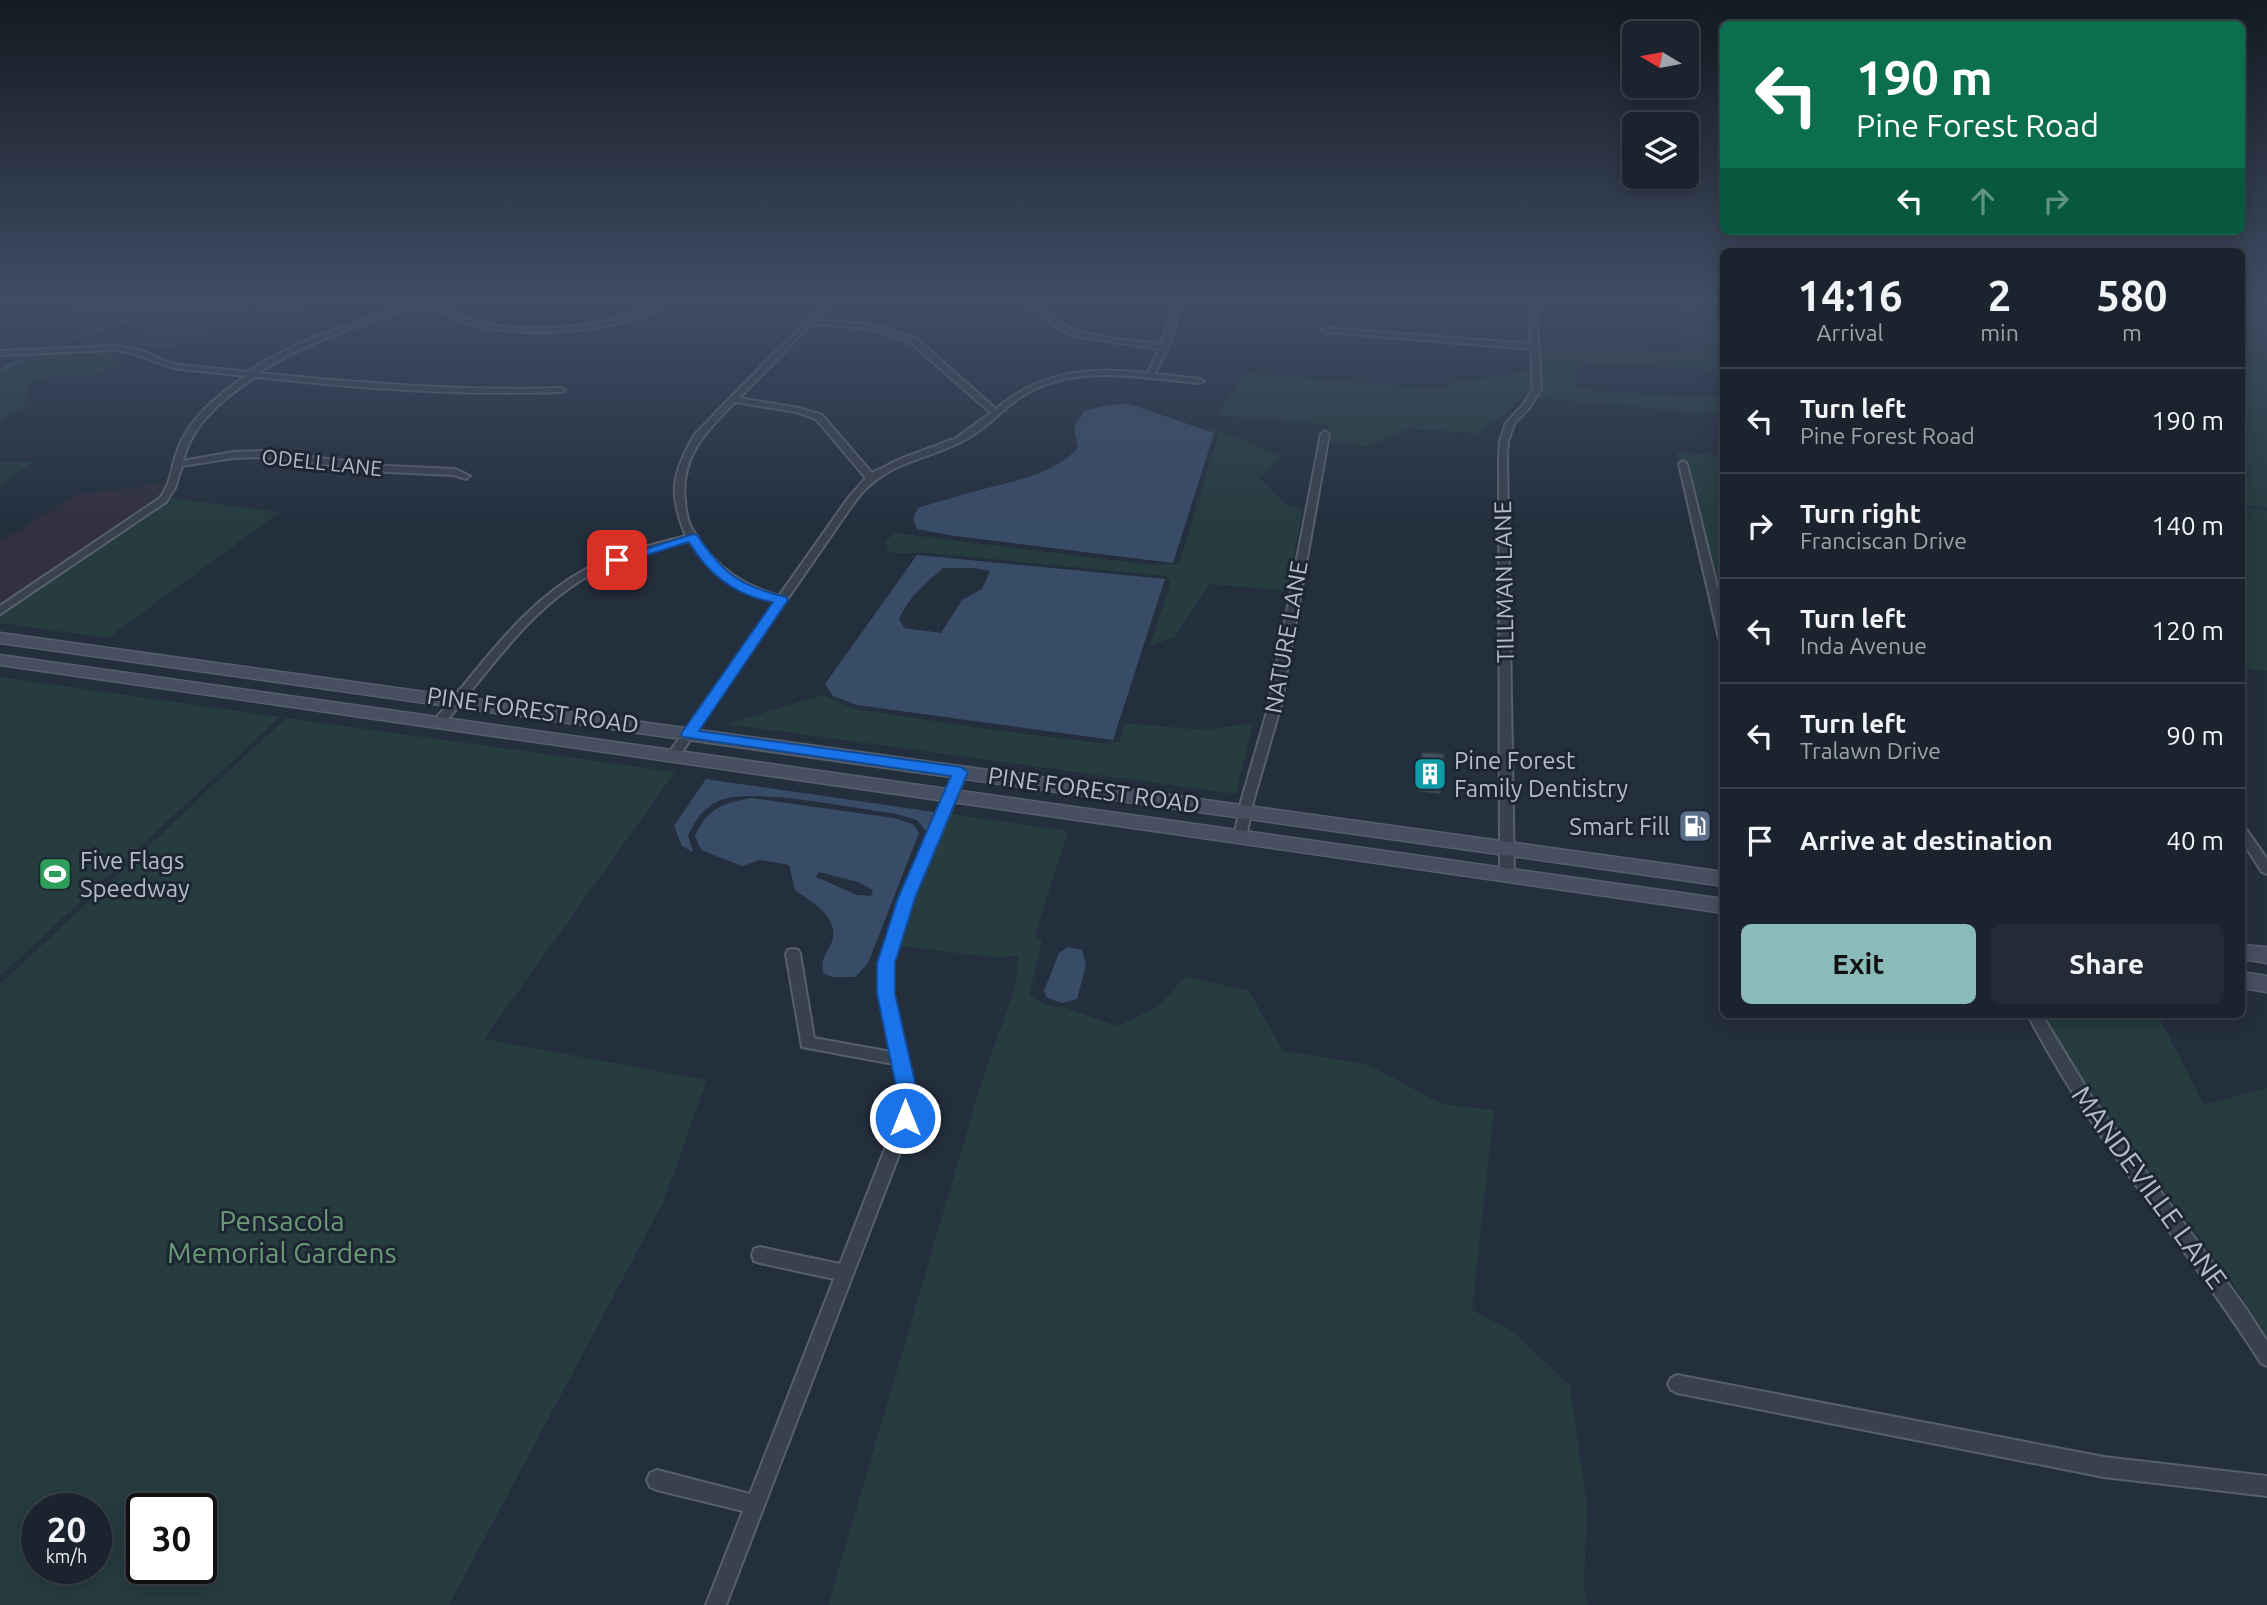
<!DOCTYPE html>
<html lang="en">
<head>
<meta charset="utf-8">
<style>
  body { margin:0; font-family:Ubuntu,sans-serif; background:#242b36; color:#f1f3f6; height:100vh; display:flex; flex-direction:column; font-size:26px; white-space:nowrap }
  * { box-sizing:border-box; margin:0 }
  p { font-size:23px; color:#a0a4aa }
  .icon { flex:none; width:38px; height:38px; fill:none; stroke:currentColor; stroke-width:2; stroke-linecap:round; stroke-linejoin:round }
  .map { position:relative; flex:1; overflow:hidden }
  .sheet { position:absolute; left:1720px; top:248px; width:525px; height:770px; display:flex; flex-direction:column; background:#1b232e; border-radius:10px; box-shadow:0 4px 18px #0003,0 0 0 2px #39404a }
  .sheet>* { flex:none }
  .banner { position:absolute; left:1720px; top:21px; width:525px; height:214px; border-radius:10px; box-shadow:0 4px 18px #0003,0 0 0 2px #39404a; background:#0b6e4f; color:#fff; overflow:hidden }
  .needle { width:46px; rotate:280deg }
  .tools { position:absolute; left:1622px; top:21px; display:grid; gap:14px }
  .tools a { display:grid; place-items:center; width:77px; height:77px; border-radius:10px; background:#1b232e; box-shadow:0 4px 18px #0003,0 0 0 2px #39404a; font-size:35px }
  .speed { position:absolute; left:21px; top:1493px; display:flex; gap:14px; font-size:35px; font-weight:700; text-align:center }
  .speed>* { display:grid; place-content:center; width:91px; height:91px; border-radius:50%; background:#1b232e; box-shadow:0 4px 18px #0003,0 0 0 2px #39404a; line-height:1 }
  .speed small { font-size:18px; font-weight:400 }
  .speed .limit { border:4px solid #111; border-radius:10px; background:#fff; color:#111 }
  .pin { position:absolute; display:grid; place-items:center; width:60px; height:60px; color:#fff; margin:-30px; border-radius:14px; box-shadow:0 4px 10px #0006 }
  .me { position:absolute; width:77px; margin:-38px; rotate:0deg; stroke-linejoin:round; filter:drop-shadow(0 0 5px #0008) }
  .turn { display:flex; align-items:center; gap:24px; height:147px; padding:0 21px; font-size:32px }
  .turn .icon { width:91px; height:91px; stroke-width:2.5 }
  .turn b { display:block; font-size:49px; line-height:60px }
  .lanes { display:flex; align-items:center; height:66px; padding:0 21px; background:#0003; justify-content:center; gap:35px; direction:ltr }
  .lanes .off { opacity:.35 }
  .eta { display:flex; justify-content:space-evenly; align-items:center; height:119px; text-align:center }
  .eta b { font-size:42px; font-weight:700; line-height:49px }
  .cta { display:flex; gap:14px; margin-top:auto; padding:14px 21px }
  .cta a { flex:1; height:80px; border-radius:10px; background:#8bbbb9; color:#111; font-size:28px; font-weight:700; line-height:80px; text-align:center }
  .cta a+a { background:#242b36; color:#f1f3f6 }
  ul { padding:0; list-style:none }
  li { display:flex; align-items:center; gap:21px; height:105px; padding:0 21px; border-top:2px solid #39404a }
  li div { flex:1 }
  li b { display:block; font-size:26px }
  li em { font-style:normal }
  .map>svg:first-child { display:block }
</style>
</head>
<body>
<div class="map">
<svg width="2267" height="1605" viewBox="0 0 2267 1605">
  <rect width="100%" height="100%" fill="#242f3e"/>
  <polygon fill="#32303f" points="168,483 161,496 146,509 0,606 0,542 76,495"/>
  <g fill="#263c3f" fill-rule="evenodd">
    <polygon points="341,300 299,313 246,319 166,350 122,343 159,321 48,324 72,309 71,306 0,301"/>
    <polygon points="1670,300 1724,300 1724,371 1577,361 1576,389 1687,397 1724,397 1724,415 1538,398 1543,386 1540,343 1683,353"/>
    <polygon points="2242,300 2267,300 2267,508 2242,505"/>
    <path d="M 105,353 L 114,355 L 117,363 C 111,367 104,373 97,375 C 74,380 20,365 26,405 L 0,423 L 0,367 L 22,356 Z"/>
    <path d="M 1531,370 L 1531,388 L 1527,397 L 1519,396 L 1508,411 L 1480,433 L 1409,429 L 1370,446 L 1337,444 L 1329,440 L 1328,425 L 1217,415 L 1246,373 L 1442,389 C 1460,376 1477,380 1497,377 C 1508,376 1519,371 1531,370 Z"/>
    <path d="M 1205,428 C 1227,431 1261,446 1281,457 L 1259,478 L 1285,504 L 1303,510 L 1287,591 L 1210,584 L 1175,637 L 1150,646 L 1171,580 L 1166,576 L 919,552 L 904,554 L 887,552 L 885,541 L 895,533 L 1153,565 L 1179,564 L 1219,434 Z"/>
    <polygon points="1677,452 1724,456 1724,597 1721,596 1689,462 1679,461"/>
    <polygon points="35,461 0,486 0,462"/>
    <polygon points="171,498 280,512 108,638 0,623 0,615 157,511"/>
    <polygon points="2242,507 2267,510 2267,671 2242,668"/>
    <polygon points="0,677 280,717 0,976"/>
    <polygon points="822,695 855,709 980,728 1108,744 1120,741 1125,723 1203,730 1253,723 1236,794 727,724"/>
    <path d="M 286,718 L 675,772 L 484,1039 L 707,1080 L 663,1203 L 449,1605 L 0,1605 L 0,984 ZM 37,1508 L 96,1508 L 96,1568 L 37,1568 ZM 142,1508 L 201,1508 L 201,1568 L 142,1568 Z"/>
    <polygon points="951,814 1068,831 1035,935 1042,941 1029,995 1049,1006 1066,1008 1118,1026 1160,1005 1185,976 1249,991 1283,1051 1367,1064 1442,1104 1494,1110 1472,1310 1513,1331 1570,1386 1587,1506 1584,1588 1588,1605 828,1605 981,1084 1014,990 1019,955 999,958 900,946 916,900"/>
    <path d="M 2045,1015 L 2158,1015 L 2204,1105 L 2267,1088 L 2267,1336 C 2200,1225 2106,1130 2045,1015 Z"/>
  </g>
  <g fill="#394c67" fill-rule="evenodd">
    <path d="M 1130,404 L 1214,433 L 1173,563 L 948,535 L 917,529 L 913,518 L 918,508 C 939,502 959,495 980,490 C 1014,481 1053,475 1078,448 L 1074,428 L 1084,411 L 1108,405 Z"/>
    <path d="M 917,555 L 1165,579 L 1113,740 L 857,705 L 833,696 L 825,684 ZM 943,568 L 974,568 L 990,571 L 982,589 L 962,600 L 941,633 L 904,628 L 899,619 C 911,594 923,586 943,568 Z"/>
    <path d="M 706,779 L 934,812 L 926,831 L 917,820 L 896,814 C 858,809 750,786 719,801 C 703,808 695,820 688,836 L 693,852 L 682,846 L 674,826 Z"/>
    <path d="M 751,798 L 894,818 L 913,824 L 919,833 L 868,963 L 855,977 L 832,977 L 823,973 C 821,960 824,957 830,946 C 844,920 813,903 795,890 L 789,865 L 760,860 L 742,866 L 701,850 L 695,836 C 709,807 721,804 751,798 ZM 819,872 L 858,882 L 873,890 L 871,896 L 857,895 L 816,877 Z"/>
    <polygon points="1068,947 1082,950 1086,965 1077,999 1062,1003 1046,997 1044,991 1059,953"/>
  </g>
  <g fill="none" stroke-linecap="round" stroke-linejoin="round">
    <polyline stroke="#394c67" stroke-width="2.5" points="0,370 86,333 189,300"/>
    <defs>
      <g id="street">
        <path d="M 422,300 L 432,300 L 430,302 C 445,308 459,316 475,321 C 519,333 569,330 613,319 C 633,314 654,300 674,300 C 625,333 530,339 474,325 C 456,321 440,311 423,304 C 366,323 309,340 258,373 C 359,383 459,391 561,388 L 565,390 L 561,392 C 458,396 357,388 255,377 C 224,398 192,423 183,461 L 233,452 L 261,451 L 387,466 L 455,469 L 470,476 L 466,479 L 454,475 L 387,472 L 261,457 L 233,458 L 182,466 L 175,488 L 166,502 L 0,614 L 0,606 L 160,498 C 171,484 171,468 177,452 C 188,419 218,395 246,376 L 172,368 L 135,354 L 117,350 L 0,355 L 0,351 L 117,346 L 140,350 L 173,364 L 248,372 L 268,359 L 312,338 Z"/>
        <path d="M 827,300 L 834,300 L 815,320 L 868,324 L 917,339 L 996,409 C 1042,370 1090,367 1148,373 L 1159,349 L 1075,336 L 1054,326 L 1023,300 C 1037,300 1047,315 1059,322 C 1086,339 1130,340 1161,344 L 1176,300 L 1183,300 L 1168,347 L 1155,374 L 1200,379 L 1204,381 L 1200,383 C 1143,378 1076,363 1024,395 C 1001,409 986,430 961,442 C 918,463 883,462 853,504 L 677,759 L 669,759 L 667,756 L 775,602 C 735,590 713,575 689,541 C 658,549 626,557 597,571 C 531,605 490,670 443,725 L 435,725 L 433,722 L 435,719 C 482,666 523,602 588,568 C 618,552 653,545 686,536 C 668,493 672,474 695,434 ZM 811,324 L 867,328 L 911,343 L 991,413 L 956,438 L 900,459 L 872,473 L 822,415 L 798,408 L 739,398 ZM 735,402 L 796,412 L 816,419 L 866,478 L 849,497 L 779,596 C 742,585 720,570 697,539 L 698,537 C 689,529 686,514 685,501 C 680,456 706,432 735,402 Z"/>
        <polygon points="1528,300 1536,300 1541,389 1529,408 1514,424 1508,441 1507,455 1514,876 1512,879 1502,879 1500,876 1499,455 1500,441 1506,423 1523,405 1533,389 1531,349 1326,332 1322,330 1326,328 1531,344"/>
        <polygon points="1325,431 1329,434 1281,705 1253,802 1246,838 1240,842 1234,838 1241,802 1269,705 1321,434"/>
        <polygon points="1683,461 1687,464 1724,615 1724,641 1719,638 1679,464"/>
        <polygon points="961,768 967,772 914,898 893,963 893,994 915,1091 913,1118 726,1605 706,1605 743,1511 657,1490 650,1487 647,1480 650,1473 657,1470 750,1494 834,1279 760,1263 754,1261 752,1255 754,1249 760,1247 840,1264 897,1118 899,1091 894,1064 802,1047 786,954 788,950 793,949 798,950 800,954 814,1038 891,1052 879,994 879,963 900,898 955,772"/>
        <polygon points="2242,828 2246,829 2267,859 2267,874 2262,872 2242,841"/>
        <path d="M 2028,1015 L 2042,1015 L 2093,1099 L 2245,1307 L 2267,1341 L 2267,1366 L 2261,1363 C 2186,1245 2092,1139 2028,1015 Z"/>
        <polygon points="1677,1375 2104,1457 2267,1476 2267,1496 2104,1477 1677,1393 1671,1390 1668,1384 1671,1378"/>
      </g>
      <g id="secondary">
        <polygon points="0,633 1724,872 1724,886 0,643"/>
        <polygon points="0,655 1724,899 1724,913 0,665"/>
        <polygon points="2242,945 2267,947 2267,963 2242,959"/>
        <polygon points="2242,972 2267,976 2267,992 2242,988"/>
      </g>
    </defs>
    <use href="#street" stroke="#565f6c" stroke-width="4"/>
    <use href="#secondary" stroke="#565f6c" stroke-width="3"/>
    <use href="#street" fill="#38414e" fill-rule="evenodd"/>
    <use href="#secondary" fill="#465061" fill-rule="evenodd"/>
  </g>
  <polygon fill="#3b4654" points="1422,752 1443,783 1440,794 1418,791 1420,763"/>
  <polygon fill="#455162" stroke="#303945" stroke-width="2" points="1422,752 1444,754 1443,783 1420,780"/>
  <linearGradient id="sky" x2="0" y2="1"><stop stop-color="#141a22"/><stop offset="0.57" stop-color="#3f4d63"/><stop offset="1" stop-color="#3f4d63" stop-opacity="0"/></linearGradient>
  <rect width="2267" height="525" fill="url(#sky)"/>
  <path fill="#1a73e8" stroke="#114b97" stroke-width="2" d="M 693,534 L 697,535 C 723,574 740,586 786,597 L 788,600 L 699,731 L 961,767 L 968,772 L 915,898 L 895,963 L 895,994 L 917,1091 L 912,1124 L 905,1127 L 898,1124 L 895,1118 L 897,1091 L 877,994 L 877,963 L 898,898 L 951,776 L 683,737 L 681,734 L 683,731 L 773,602 C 736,596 708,574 689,542 L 617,564 L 611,560 Z"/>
  <defs>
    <symbol id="building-square" viewBox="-11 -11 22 22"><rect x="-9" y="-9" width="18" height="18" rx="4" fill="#0f9aa8" stroke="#1d2633"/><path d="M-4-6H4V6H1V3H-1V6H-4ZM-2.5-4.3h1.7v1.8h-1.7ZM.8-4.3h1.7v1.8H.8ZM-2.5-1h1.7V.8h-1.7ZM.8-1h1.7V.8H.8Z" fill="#fff"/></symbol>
    <symbol id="fuel-square" viewBox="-11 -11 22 22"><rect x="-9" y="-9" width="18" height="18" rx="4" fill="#5c6f8a" stroke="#1d2633"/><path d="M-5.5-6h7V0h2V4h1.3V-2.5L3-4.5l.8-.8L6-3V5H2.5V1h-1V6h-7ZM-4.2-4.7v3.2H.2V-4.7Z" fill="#fff"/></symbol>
    <symbol id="stadium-square" viewBox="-11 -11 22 22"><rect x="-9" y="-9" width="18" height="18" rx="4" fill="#2e9e5b" stroke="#1d2633"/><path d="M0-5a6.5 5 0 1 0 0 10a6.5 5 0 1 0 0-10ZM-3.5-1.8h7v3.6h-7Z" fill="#fff"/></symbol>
  </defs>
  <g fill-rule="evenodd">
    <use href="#building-square" x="1411" y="755" width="38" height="38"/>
    <use href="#fuel-square" x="1676" y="807" width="38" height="38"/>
    <use href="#stadium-square" x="36" y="855" width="38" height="38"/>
  </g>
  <g text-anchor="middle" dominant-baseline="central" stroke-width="6" stroke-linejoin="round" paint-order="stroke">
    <g font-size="21" fill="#b4bcc9" stroke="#1d2633">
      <text transform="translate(322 462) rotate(6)">ODELL LANE</text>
    </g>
    <g font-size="24" fill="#b4bcc9" stroke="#1d2633">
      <text transform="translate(1504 582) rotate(-91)">TILLMAN LANE</text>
      <text transform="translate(1286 637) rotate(-80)">NATURE LANE</text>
      <text transform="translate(533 710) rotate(8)">PINE FOREST ROAD</text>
      <text transform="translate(1094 790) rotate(8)">PINE FOREST ROAD</text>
    </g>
    <g font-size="24" fill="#b4bcc9" stroke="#1d2633" text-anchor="start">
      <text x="1454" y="760">Pine Forest<tspan x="1454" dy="28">Family Dentistry</tspan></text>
      <text x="1670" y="826" text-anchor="end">Smart Fill</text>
      <text x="80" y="860">Five Flags<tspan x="80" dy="28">Speedway</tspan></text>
    </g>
    <g font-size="28" fill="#b4bcc9" stroke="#1d2633">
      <text transform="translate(2150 1187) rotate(54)">MANDEVILLE LANE</text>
    </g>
    <g font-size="28" fill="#6b9a76" stroke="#1d2633">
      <text x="282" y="1220">Pensacola<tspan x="282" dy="32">Memorial Gardens</tspan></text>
    </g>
  </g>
</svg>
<div class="tools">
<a><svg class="needle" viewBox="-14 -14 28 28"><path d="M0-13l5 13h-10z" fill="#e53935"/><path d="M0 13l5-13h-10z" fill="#a0a4aa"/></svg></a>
<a><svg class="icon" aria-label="layers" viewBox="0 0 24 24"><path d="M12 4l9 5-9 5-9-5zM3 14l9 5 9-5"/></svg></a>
</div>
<div class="speed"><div>20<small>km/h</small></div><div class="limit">30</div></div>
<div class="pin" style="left:617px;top:560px;background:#d93025"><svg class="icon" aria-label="arrive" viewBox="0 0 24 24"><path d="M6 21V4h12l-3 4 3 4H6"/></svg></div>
<svg class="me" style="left:905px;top:1118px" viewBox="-20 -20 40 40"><circle r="17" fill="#1a73e8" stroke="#fff" stroke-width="3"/><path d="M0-11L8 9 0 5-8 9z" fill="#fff"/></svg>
<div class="banner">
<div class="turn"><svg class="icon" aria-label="left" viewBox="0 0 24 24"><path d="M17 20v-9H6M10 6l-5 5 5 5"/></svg><div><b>190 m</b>Pine Forest Road</div></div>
<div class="lanes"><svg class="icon" aria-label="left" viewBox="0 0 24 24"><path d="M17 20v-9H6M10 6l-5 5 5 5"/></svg><svg class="icon off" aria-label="ahead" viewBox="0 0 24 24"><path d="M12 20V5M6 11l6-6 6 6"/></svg><svg class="icon off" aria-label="right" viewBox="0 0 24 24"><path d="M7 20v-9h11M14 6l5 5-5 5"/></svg></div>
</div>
<section class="sheet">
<div class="eta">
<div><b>14:16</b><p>Arrival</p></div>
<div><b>2</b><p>min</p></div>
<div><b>580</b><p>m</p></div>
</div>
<ul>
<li><svg class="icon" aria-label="left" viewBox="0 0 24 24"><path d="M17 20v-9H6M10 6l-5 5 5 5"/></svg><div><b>Turn left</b><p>Pine Forest Road</p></div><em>190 m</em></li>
<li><svg class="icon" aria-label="right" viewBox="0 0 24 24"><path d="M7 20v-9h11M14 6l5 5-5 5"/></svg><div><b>Turn right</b><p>Franciscan Drive</p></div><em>140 m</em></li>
<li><svg class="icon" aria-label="left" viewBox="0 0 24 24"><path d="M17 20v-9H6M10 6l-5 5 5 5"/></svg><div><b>Turn left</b><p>Inda Avenue</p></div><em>120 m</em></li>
<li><svg class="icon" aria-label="left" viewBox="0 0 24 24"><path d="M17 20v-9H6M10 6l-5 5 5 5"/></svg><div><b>Turn left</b><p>Tralawn Drive</p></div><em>90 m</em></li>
<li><svg class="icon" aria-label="arrive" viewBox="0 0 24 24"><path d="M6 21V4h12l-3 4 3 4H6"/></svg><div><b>Arrive at destination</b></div><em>40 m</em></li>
</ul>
<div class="cta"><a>Exit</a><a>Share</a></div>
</section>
</div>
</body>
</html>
